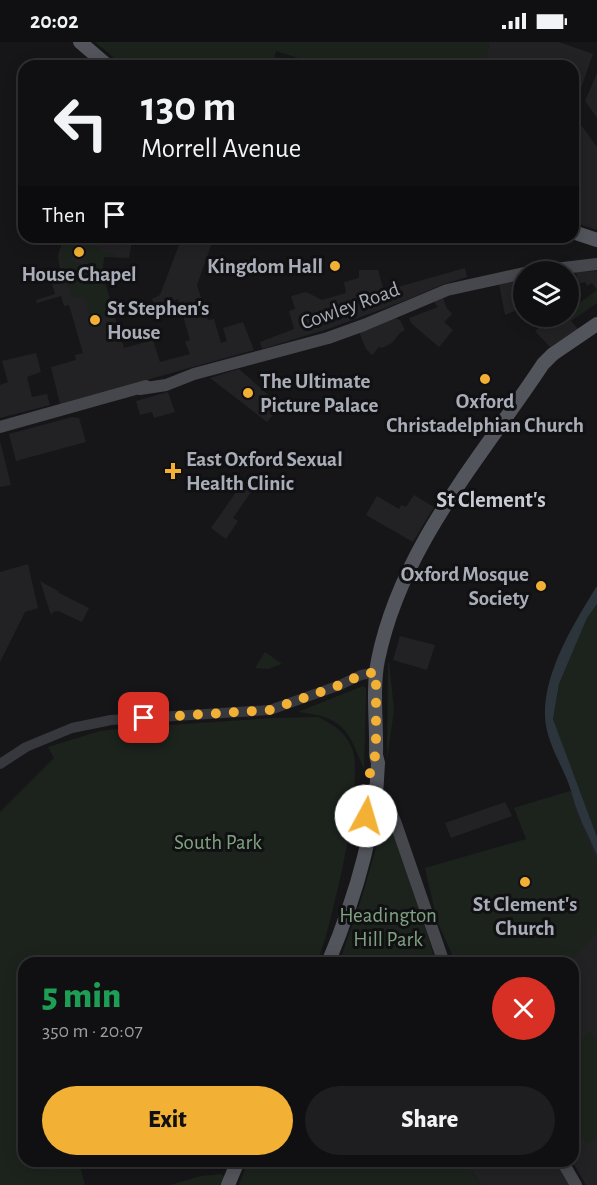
<!DOCTYPE html>
<html lang="en">
<head>
<meta charset="utf-8">
<style>
  body { margin:0; font-family:"Alegreya Sans",sans-serif; background:#1e1e20; color:#f1f3f6; height:100vh; display:flex; flex-direction:column; font-size:22px; white-space:nowrap }
  * { box-sizing:border-box; margin:0 }
  p { font-size:20px; color:#9c9d9f }
  .icon { flex:none; width:33px; height:33px; fill:none; stroke:currentColor; stroke-width:2; stroke-linecap:round; stroke-linejoin:round }
  .map { position:relative; flex:1; overflow:hidden }
  .sheet { position:absolute; left:18px; top:915px; width:561px; height:210px; display:flex; flex-direction:column; background:#101012; border-radius:18px; box-shadow:0 3px 15px #0003,0 0 0 2px #303032 }
  .sheet>* { flex:none }
  .hud { position:absolute; left:18px; top:18px; width:561px; height:183px; border-radius:18px; box-shadow:0 3px 15px #0003,0 0 0 2px #303032; background:#101012; color:#f1f3f6; overflow:hidden }
  .fabs { position:absolute; left:513px; top:219px; display:grid; gap:12px }
  .fabs a { display:grid; place-items:center; width:66px; height:66px; border-radius:50%; background:#101012; box-shadow:0 3px 15px #0003,0 0 0 2px #303032; font-size:30px }
  .pin { position:absolute; display:grid; place-items:center; width:51px; height:51px; color:#fff; margin:-26px; border-radius:12px; box-shadow:0 3px 9px #0006 }
  .me { position:absolute; width:66px; margin:-33px; rotate:6deg; stroke-linejoin:round; filter:drop-shadow(0 0 4px #0008) }
  .turn { display:flex; align-items:center; gap:21px; height:126px; padding:0 24px; font-size:27px }
  .turn .icon { width:78px; height:78px; stroke-width:2.5 }
  .turn b { display:block; font-size:42px; line-height:51px }
  .then { display:flex; align-items:center; height:57px; padding:0 24px; background:#0003; gap:12px; font-size:22px }
  .round { display:grid; place-items:center; flex:none; width:63px; height:63px; border-radius:32px; background:#1e1e20 }
  .overview { display:flex; align-items:center; justify-content:space-between; height:102px; padding:0 24px }
  h1 { font-size:36px; font-weight:800; line-height:45px; color:#1e9e55 }
  .primary-button { display:flex; gap:12px; margin-top:auto; padding:12px 24px }
  .primary-button a { flex:1; height:69px; border-radius:36px; background:#f2b134; color:#111; font-size:24px; font-weight:800; line-height:69px; text-align:center }
  .primary-button a+a { background:#1e1e20; color:#f1f3f6 }
  .status { display:flex; justify-content:space-between; align-items:center; height:42px; padding:0 30px; background:#101012; direction:ltr }
  .status svg { height:16px; fill:currentColor }
  .map>svg:first-child { display:block }
</style>
</head>
<body>
<div class="status"><b>20:02</b><svg viewBox="0 0 49 12"><path d="M0 12V9h3v3zM5 12V6h3v6zM10 12V3h3v9zM15 12V0h3v12zM26 1h20v11H26zM47 4h2v5h-2z"/></svg></div>
<div class="map">
<svg width="597" height="1143" viewBox="0 0 597 1143">
  <rect width="100%" height="100%" fill="#161618"/>
  <g fill="#222225">
    <polygon points="490,0 559,0 593,12 581,46 576,46 573,54 573,24 483,24"/>
    <polygon points="597,31 597,76 585,59"/>
    <polygon points="573,72 597,105 597,188 573,180"/>
    <polygon points="64,195 133,195 129,216 104,215 102,231 124,306 153,298 160,320 190,312 185,300 190,298 178,257 155,264 152,257 160,253 182,195 214,195 197,243 208,278 214,277 221,301 227,299 223,286 243,280 254,308 60,362 51,325 76,318 75,313 83,311 69,263 64,264 61,254 37,261 36,258 55,252 52,241 62,239 58,214"/>
    <polygon points="465,226 467,235 444,242 404,259 331,286 262,307 260,300 294,287 289,269 295,267 291,254 306,250 322,258 346,251 344,240 359,236 359,228 378,228 384,249"/>
    <polygon points="597,229 597,248 592,241 587,244 585,240 578,242 576,230"/>
    <polygon points="523,238 523,250 521,252 523,266 505,273 499,242"/>
    <polygon points="443,256 446,265 452,272 444,280 453,288 439,305 412,282 409,276 438,265 434,260"/>
    <polygon points="553,275 568,275 578,287 550,305 535,289"/>
    <polygon points="395,276 400,278 405,288 400,291 392,301 382,306 379,305 372,313 366,307 359,290"/>
    <polygon points="36,311 41,330 27,335 32,355 47,352 50,363 0,376 0,343 8,340 2,319"/>
    <polygon points="239,327 281,364 267,380 210,336"/>
    <polygon points="168,350 175,370 154,376 152,370 140,373 136,359"/>
    <polygon points="72,375 79,376 86,400 16,419 9,392"/>
    <polygon points="0,399 11,443 0,445"/>
    <polygon points="241,443 251,450 233,476 238,479 226,497 211,486"/>
    <polygon points="414,453 434,465 413,500 366,473 377,454 399,467 401,463 406,465"/>
    <polygon points="28,522 38,566 25,570 0,620 0,530"/>
    <polygon points="40,539 58,549 59,551 89,566 82,580 58,569 53,570 51,573"/>
    <polygon points="400,594 435,603 427,628 393,618"/>
    <polygon points="572,749 578,772 590,799 597,799 597,1143 586,1143 572,1119 573,921 456,921 443,891 562,853 514,766"/>
    <polygon points="505,760 512,774 451,796 445,781"/>
    <polygon points="466,1119 556,1119 570,1143 481,1143"/>
  </g>
  <g fill="#1c231d">
    <polygon points="95,0 490,0 483,24 324,24 276,9 272,24 124,24"/>
    <polygon points="66,195 80,199 70,218 85,223 87,213 85,212 88,202 100,206 99,209 117,213 117,215 104,215 102,231 114,270 105,273 105,275 91,280 83,254 71,256 60,214"/>
    <polygon points="597,248 597,261 571,279 568,275 569,269"/>
    <polygon points="597,562 597,795 553,677 559,642 587,576"/>
    <polygon points="265,610 282,622 268,627 255,626"/>
    <polygon points="389,619 394,668 387,717 388,622"/>
    <path d="M 363,644 L 366,646 L 366,653 L 364,727 C 348,688 344,675 298,670 Z"/>
    <path d="M 318,675 C 334,683 347,691 353,709 C 356,721 355,735 354,746 C 352,782 345,816 337,850 C 331,874 326,898 317,921 L 24,921 L 24,1119 L 83,1119 L 80,1124 L 85,1143 L 0,1143 L 0,770 L 54,716 L 48,705 L 100,689 L 125,686 L 273,676 Z"/>
    <polygon points="570,749 575,768 597,820 597,890 570,921 456,921 437,879 425,826 526,797 514,766"/>
    <polygon points="389,776 396,792 436,921 339,921 361,858 384,778"/>
    <polygon points="590,989 597,997 597,1094 587,1102 573,1086 573,1018 579,1013 573,1004"/>
    <polygon points="248,1119 466,1119 481,1143 239,1143"/>
    <polygon points="222,1132 225,1136 222,1143 170,1143 201,1134"/>
  </g>
  <path fill="#2c353c" d="M 597,544 L 597,562 L 587,576 L 559,642 L 553,677 L 597,795 L 597,813 C 591,799 583,785 578,771 C 574,761 572,750 568,740 C 560,720 546,698 545,675 C 543,631 574,581 597,544 Z"/>
  <g fill="none" stroke-linecap="round" stroke-linejoin="round">
    <polyline stroke="#37383d" stroke-width="10" points="0,722 26,705 72,686 111,678 270,668 340,643 361,633 377,630"/>
    <g stroke="#45474d" stroke-width="12">
      <polyline points="530,230 597,222"/>
      <polyline points="140,347 166,343 194,332 328,296 364,283 447,248 524,231"/>
      <polyline points="0,385 146,344"/>
      <polyline points="368,752 385,760 395,779 444,921"/>
      <polyline points="562,1119 576,1143"/>
    </g>
    <g stroke="#53555c" stroke-width="14">
      <polyline points="80,0 108,24"/>
      <polyline points="573,190 597,198"/>
      <path d="M 328,921 C 354,859 376,789 378,721 L 376,713 C 377,682 372,648 378,618 C 401,504 481,416 543,322 L 553,312 L 597,282"/>
      <polyline points="228,1143 238,1119"/>
    </g>
  </g>
  <g fill="none" stroke-linecap="round" stroke-linejoin="round">
    <polyline stroke="#f2b134" stroke-width="10" stroke-dasharray="0 18" points="144,676 270,668 340,643 361,633 376,630 376,713 371,720 366,774"/>
  </g>
  <g fill="#f2b134" stroke="#111113" stroke-width="2">
    <circle cx="79" cy="210" r="6"/>
    <circle cx="335" cy="224" r="6"/>
    <circle cx="95" cy="278" r="6"/>
    <circle cx="485" cy="337" r="6"/>
    <circle cx="248" cy="351" r="6"/>
    <path d="M170 420h6v6h6v6h-6v6h-6v-6h-6v-6h6z"/>
    <circle cx="541" cy="544" r="6"/>
    <circle cx="525" cy="840" r="6"/>
  </g>
  <g text-anchor="middle" dominant-baseline="central" stroke-width="6" stroke-linejoin="round" paint-order="stroke">
    <g font-size="21" font-weight="bold" fill="#a8adb8" stroke="#111113">
      <text x="323" y="224" text-anchor="end">Kingdom Hall</text>
      <text x="79" y="232">House Chapel</text>
      <text x="107" y="266" text-anchor="start">St Stephen's<tspan x="107" dy="24">House</tspan></text>
      <text x="260" y="339" text-anchor="start">The Ultimate<tspan x="260" dy="24">Picture Palace</tspan></text>
      <text x="485" y="359">Oxford<tspan x="485" dy="24">Christadelphian Church</tspan></text>
      <text x="186" y="417" text-anchor="start">East Oxford Sexual<tspan x="186" dy="24">Health Clinic</tspan></text>
      <text x="529" y="532" text-anchor="end">Oxford Mosque<tspan x="529" dy="24">Society</tspan></text>
      <text x="525" y="862">St Clement's<tspan x="525" dy="24">Church</tspan></text>
    </g>
    <g font-size="21" fill="#a8adb8" stroke="#111113">
      <text transform="translate(350 264) rotate(-20)">Cowley Road</text>
    </g>
    <g font-size="21" fill="#7fa381" stroke="#111113">
      <text x="218" y="800">South Park</text>
      <text x="388" y="873">Headington<tspan x="388" dy="24">Hill Park</tspan></text>
    </g>
    <g font-size="22" font-weight="bold" fill="#c9ccd4" stroke="#111113">
      <text x="491" y="458">St Clement's</text>
    </g>
  </g>
</svg>
<div class="fabs">
<a><svg class="icon" aria-label="layers" viewBox="0 0 24 24"><path d="M12 4l9 5-9 5-9-5zM3 14l9 5 9-5"/></svg></a>
</div>
<div class="pin" style="left:144px;top:676px;background:#d93025"><svg class="icon" aria-label="arrive" viewBox="0 0 24 24"><path d="M6 21V4h12l-3 4 3 4H6"/></svg></div>
<svg class="me" style="left:366px;top:774px" viewBox="-20 -20 40 40"><circle r="19" fill="#fff"/><path d="M0-13L10 11 0 6-10 11z" fill="#f2b134"/></svg>
<div class="hud">
<div class="turn"><svg class="icon" aria-label="left" viewBox="0 0 24 24"><path d="M17 20v-9H6M10 6l-5 5 5 5"/></svg><div><b>130 m</b>Morrell Avenue</div></div>
<div class="then">Then<svg class="icon" aria-label="arrive" viewBox="0 0 24 24"><path d="M6 21V4h12l-3 4 3 4H6"/></svg></div>
</div>
<section class="sheet">
<div class="overview"><div><h1>5 min</h1><p>350 m · 20:07</p></div><a class="round" style="background:#d93025;color:#fff"><svg class="icon" aria-label="close" viewBox="0 0 24 24"><path d="M6 6l12 12M18 6L6 18"/></svg></a></div>
<div class="primary-button"><a>Exit</a><a>Share</a></div>
</section>
</div>
</body>
</html>
